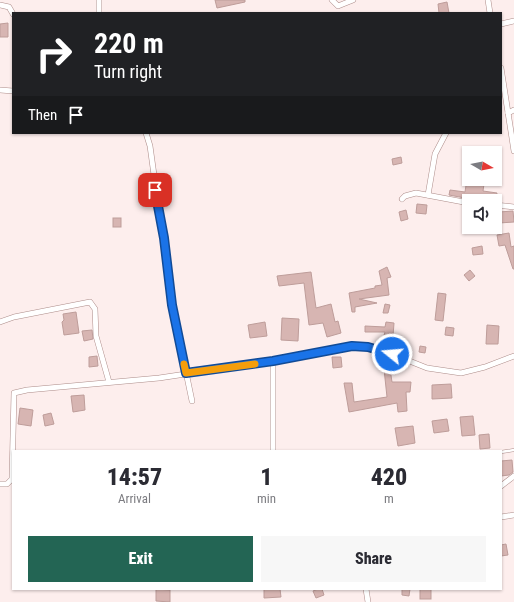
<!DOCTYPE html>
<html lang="en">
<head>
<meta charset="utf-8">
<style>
  body { margin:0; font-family:"Roboto Condensed",sans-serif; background:#f7f7f7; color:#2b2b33; height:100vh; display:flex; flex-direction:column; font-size:15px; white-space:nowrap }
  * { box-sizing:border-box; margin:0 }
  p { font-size:13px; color:#7c7c81 }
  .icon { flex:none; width:22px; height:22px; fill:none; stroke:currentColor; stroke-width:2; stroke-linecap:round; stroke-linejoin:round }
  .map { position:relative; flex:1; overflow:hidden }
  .side { position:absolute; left:12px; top:450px; width:490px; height:140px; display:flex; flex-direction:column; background:#fff; border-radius:0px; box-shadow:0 1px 3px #0004 }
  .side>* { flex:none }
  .banner { position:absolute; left:12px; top:12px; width:490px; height:122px; border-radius:0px; box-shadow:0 1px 3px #0004; background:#202124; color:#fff; overflow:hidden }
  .needle { width:26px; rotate:99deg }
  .buttons { position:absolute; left:462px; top:146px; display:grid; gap:8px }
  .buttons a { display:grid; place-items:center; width:40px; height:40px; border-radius:0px; background:#fff; box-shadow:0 1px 3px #0004; font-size:20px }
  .pin { position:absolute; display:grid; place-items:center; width:34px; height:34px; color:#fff; margin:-17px; border-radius:8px; box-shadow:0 2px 6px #0006 }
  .me { position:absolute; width:44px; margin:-22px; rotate:287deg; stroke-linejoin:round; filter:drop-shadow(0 0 3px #0008) }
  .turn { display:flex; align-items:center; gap:14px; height:84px; padding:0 16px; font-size:18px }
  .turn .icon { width:52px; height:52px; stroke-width:2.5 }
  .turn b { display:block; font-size:28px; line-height:34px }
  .then { display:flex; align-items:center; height:38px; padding:0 16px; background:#0003; gap:8px; font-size:15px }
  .eta { display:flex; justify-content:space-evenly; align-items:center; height:68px; text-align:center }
  .eta b { font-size:24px; font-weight:800; line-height:28px }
  .primary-button { display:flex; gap:8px; margin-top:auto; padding:8px 16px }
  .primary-button a { flex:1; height:46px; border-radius:0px; background:#236554; color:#fff; font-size:16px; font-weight:800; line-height:46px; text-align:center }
  .primary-button a+a { background:#f7f7f7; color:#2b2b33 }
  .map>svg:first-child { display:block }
</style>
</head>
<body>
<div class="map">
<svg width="514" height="602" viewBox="0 0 514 602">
  <rect width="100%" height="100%" fill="#fdeeed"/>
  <g fill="#d7b5b2" stroke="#be9d9a">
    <polygon points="215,0 245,0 245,2 217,8"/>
    <polygon points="447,2 449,13 439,13 438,4"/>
    <polygon points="8,23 8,37 0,37 0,24"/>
    <polygon points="401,157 402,163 393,165 392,159"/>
    <polygon points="467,179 480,179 479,184 484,184 483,191 497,193 496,200 478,197 477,201 472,201 470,199 449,195 450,190 465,192"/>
    <polygon points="417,204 427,205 426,214 416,213"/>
    <polygon points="406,210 408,219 401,221 399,212"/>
    <polygon points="513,211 514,222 499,223 499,212"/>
    <rect x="113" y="218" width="8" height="9"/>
    <polygon points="509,233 511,247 514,246 514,269 513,269 505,245 499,246 497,235"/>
    <polygon points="482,246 483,254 473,255 472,248"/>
    <polygon points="387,267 391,277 387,278 389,295 359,299 377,303 355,307 355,312 352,312 349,293 375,288 375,286 382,285 379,271"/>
    <polygon points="470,270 475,276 469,281 464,275"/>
    <polygon points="311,272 316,308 331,304 335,322 338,321 341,333 327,337 323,323 309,325 304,283 279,286 277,276"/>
    <polygon points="438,293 446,294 443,321 435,320"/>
    <polygon points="385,304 390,305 388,313 383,313"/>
    <polygon points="76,312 79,333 64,335 62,322 64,320 63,314"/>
    <polygon points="282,318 299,319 298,341 281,340"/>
    <polygon points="265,322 267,336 250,338 248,325"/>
    <polygon points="386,322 394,323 393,336 384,335 385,332 365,332 365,326 385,327"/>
    <polygon points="487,325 499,326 498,344 486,344"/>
    <polygon points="446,327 454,328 453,336 445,335"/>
    <polygon points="92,330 93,339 84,341 82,331"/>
    <polygon points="420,346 426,347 425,353 419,352"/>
    <polygon points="97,356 98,366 89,367 89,357"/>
    <polygon points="332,357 341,357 342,367 333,368"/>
    <polygon points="384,369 390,369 392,382 411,382 410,392 406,392 407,411 398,412 397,403 349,412 344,383 352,383 354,402 387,397"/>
    <polygon points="451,384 452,398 432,399 432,385"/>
    <polygon points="84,395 85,410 73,412 71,396"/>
    <polygon points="20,408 33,410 31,426 18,424"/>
    <polygon points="51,413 54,424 45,426 43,415"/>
    <polygon points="473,416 475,435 462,436 460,417"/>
    <polygon points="447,419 449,431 434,433 432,421"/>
    <polygon points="413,426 415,443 398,446 395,428"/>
    <polygon points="489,434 490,448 480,449 479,435"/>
    <polygon points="512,460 513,472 509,475 501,476 501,461"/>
    <polygon points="506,544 508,555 501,556 501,545"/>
    <polygon points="156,589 170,590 170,602 156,601"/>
    <polygon points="264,589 280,589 281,597 264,598"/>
    <polygon points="318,589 322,589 324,595 316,598 313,591"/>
    <polygon points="402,589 410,589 409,596 402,595"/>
    <rect x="420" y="589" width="11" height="10"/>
  </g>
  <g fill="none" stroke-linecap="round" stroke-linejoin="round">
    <defs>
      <polyline id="lane" points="501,452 514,450"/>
      <g id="street">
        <polyline points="332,0 338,6 353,0"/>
        <polyline points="488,0 490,13"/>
        <polyline points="0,5 9,7 13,14"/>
        <polyline points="99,13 99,0"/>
        <polyline points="501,24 514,21"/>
        <polyline points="501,68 514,151"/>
        <polyline points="0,90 13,91"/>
        <polyline points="508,113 514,110"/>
        <polyline points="146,133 150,146 172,305 192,401"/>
        <polyline points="428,195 435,154 446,133"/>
        <polyline points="402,199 405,196 416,193 469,203"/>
        <polyline points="495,205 514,207"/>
        <polyline points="0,322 14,317 90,302 95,309 96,336 109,382"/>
        <polyline points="273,451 273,361"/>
        <polyline points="0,484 7,484 12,479 14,393 27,390 159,378 273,361 352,346 368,347 392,354 427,368 461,373 485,367 514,356"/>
        <polyline points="501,486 514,476"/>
        <polyline points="501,517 514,515"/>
        <polyline points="366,589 368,602"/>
      </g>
    </defs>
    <use href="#lane" stroke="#ad8c89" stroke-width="3.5"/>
    <use href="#street" stroke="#ad8c89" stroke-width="6"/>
    <use href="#lane" stroke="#fff" stroke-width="2.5"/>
    <use href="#street" stroke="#fff" stroke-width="5"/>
  </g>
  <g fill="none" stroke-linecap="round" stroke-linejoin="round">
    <defs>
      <polyline id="route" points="155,190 164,238 172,305 186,373 273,361 352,346 368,347 392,354"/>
    </defs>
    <use href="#route" stroke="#114b97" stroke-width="10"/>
    <use href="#route" stroke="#1a73e8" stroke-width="7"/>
    <polyline stroke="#f59e0b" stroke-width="7" points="184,364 186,373 255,364"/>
  </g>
</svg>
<div class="buttons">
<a><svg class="needle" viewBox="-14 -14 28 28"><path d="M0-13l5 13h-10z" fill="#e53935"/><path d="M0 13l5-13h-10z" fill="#7c7c81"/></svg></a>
<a><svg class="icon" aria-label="sound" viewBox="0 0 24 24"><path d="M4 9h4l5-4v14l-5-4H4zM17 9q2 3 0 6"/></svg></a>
</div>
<div class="pin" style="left:155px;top:190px;background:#d93025"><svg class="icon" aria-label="arrive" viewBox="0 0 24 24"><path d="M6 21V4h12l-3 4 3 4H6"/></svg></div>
<svg class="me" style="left:392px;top:354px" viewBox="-20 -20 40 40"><circle r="17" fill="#1a73e8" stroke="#fff" stroke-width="3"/><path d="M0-11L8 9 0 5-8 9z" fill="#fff"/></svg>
<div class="banner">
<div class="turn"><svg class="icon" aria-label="right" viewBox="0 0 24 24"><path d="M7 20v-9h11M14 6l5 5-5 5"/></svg><div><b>220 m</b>Turn right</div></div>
<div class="then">Then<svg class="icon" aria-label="arrive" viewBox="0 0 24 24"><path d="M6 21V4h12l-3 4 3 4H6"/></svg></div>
</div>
<section class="side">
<div class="eta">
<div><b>14:57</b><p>Arrival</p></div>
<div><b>1</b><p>min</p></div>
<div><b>420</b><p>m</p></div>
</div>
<div class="primary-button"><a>Exit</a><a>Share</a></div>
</section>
</div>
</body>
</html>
